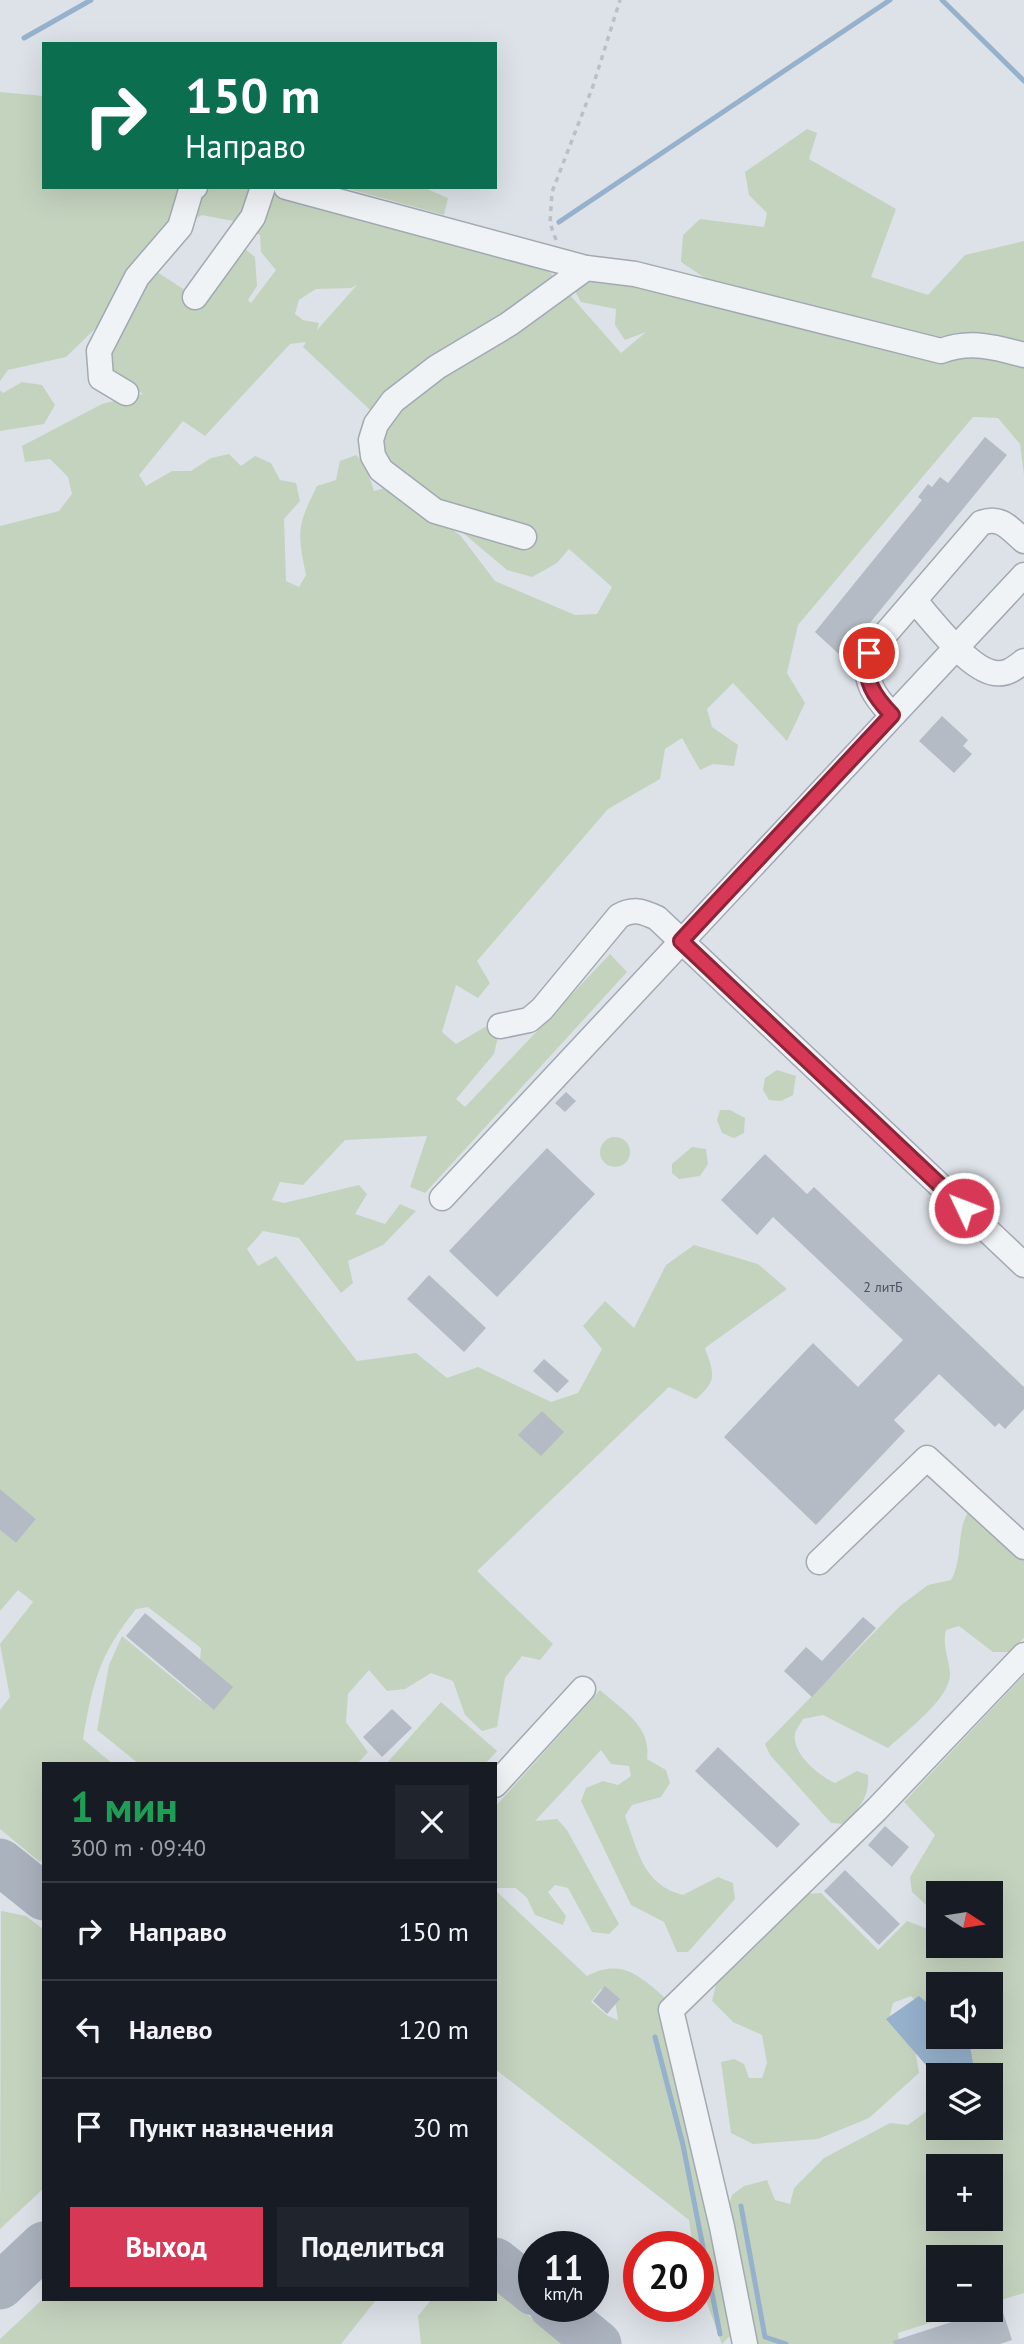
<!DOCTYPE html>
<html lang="ru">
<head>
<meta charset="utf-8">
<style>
  body { margin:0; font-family:"PT Sans",sans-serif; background:#20242c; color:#f1f3f6; height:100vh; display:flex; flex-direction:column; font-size:26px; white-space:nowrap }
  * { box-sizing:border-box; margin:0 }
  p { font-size:23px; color:#9ea1a6 }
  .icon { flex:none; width:38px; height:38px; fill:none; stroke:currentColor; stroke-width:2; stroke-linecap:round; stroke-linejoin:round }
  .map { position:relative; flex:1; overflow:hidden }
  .side { position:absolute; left:42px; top:1762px; width:455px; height:539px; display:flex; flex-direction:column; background:#171b24; border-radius:0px; box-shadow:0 7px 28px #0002 }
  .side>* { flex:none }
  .guide { position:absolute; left:42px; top:42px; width:455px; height:147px; border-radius:0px; box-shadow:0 7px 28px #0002; background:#0b6e4f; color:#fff; overflow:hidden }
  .needle { width:46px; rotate:102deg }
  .fabs { position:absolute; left:926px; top:1881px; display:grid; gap:14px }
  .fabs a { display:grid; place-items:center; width:77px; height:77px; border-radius:0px; background:#171b24; box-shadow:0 7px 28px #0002; font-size:35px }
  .speed { position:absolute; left:518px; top:2231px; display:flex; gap:14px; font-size:35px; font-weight:700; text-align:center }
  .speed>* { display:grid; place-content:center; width:91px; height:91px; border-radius:50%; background:#171b24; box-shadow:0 7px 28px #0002; line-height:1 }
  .speed small { font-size:18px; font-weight:400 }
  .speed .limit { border:10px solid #d22; background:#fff; color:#111 }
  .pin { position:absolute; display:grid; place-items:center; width:60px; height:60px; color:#fff; margin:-30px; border:4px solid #fff; border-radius:50%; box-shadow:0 2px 7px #0007 }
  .me { position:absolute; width:77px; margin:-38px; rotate:313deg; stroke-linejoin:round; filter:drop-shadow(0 0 5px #0008) }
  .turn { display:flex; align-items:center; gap:24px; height:147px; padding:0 28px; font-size:32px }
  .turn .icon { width:91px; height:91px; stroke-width:2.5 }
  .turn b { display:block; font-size:49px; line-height:60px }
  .round { display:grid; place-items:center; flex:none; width:74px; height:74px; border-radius:0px; background:#20242c }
  .head { display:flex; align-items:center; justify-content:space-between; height:119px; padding:0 28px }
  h1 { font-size:42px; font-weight:800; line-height:52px; color:#1e9e55 }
  .action { display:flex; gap:14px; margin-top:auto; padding:14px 28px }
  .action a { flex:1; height:80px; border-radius:0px; background:#d73855; color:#fff; font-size:28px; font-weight:800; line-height:80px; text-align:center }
  .action a+a { background:#20242c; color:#f1f3f6 }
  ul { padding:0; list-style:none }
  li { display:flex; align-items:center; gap:21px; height:98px; padding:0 28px; border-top:2px solid #363941 }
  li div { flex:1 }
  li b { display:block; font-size:26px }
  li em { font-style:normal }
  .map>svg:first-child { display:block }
</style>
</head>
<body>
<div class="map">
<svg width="1024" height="2344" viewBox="0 0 1024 2344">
  <rect width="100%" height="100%" fill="#dde2e8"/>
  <g fill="#c4d3be" fill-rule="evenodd">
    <path d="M 0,92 L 44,96 L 44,187 L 255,187 L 297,202 L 539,260 L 621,353 L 646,332 L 625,340 L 615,325 L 616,309 L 581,302 L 572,286 L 582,277 L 714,284 L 681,262 L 683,235 L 700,219 L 764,227 L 767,213 L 749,195 L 745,172 L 807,129 L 817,133 L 809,159 L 896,209 L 871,277 L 928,295 L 965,255 L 1024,241 L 1024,475 L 1020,444 L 998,418 L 973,417 L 798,625 L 787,673 L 805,703 L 787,741 L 733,683 L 707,709 L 712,727 L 738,745 L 734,766 L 713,764 L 700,770 L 682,738 L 665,749 L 660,779 L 608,809 L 477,961 L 490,983 L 478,998 L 456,985 L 442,1032 L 456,1044 L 485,1027 L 498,1036 L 494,1054 L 456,1099 L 465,1107 L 610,954 L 627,972 L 425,1193 L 410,1187 L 427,1136 L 345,1140 L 303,1185 L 280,1182 L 272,1200 L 284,1203 L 359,1185 L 367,1194 L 355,1214 L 385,1224 L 400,1204 L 416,1211 L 383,1245 L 348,1261 L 353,1283 L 341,1293 L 299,1238 L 263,1231 L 247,1249 L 258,1266 L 276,1256 L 357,1361 L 416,1353 L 447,1378 L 478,1367 L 551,1402 L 578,1393 L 602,1349 L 583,1326 L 605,1301 L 634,1328 L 666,1265 L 694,1245 L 758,1264 L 787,1289 L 705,1348 C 714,1374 718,1380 696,1399 L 669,1387 L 477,1571 L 553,1644 L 540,1660 L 522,1656 L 505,1678 L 497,1727 L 482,1731 L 465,1715 L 453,1681 L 431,1673 L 405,1689 L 387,1691 L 369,1670 L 348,1694 L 346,1722 L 368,1752 L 357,1764 L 139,1764 L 97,1730 L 109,1665 L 122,1636 L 201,1701 L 198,1683 L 201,1648 L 148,1607 L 136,1609 C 99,1655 93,1682 83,1739 L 113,1764 L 44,1764 L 44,1858 L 40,1862 L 0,1829 L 0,1710 L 10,1697 L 0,1644 L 33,1602 L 18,1590 L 0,1611 L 0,1530 L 16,1543 L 36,1519 L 0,1489 L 0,526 L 59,511 L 72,494 L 68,477 L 50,459 L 25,462 L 22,446 L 102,404 L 143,394 L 106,368 L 104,351 L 151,268 L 191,294 L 234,240 L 255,257 L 257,286 L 248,300 L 251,303 L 276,270 L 261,252 L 260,235 L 233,221 L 202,215 L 171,231 L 101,323 L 66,357 L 8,370 L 0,381 ZM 357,285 L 317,330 L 319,323 L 303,320 L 295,314 L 299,300 L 316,289 L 351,288 ZM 306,342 L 303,347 L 384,423 L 376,453 L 385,467 L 507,570 L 532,577 L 557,563 L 569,549 L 612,587 L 597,614 L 575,615 L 495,581 L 460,535 L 392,486 L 374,491 L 365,464 L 356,455 L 340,461 L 336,480 L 317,486 C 297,526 297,531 306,575 L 299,587 L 286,581 L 284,519 L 300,501 L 296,483 L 280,480 L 271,463 L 255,456 L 241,466 L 229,454 L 211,458 L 191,471 L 172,471 L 146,486 L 139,475 L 183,421 L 205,436 L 290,344 Z"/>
    <polygon points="342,187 422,187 448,198 444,215"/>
    <polygon points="22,382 42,385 55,405 44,424 0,431 0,390 3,393"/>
    <polygon points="777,1070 796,1076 793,1095 781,1101 769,1100 763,1090 765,1078"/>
    <polygon points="720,1110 730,1110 745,1118 744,1133 734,1138 722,1133 717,1120"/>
    <circle cx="615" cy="1152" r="15"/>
    <polygon points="692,1147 706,1149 708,1164 700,1176 679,1179 672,1173 672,1164"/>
    <path d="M 970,1509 L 1024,1559 L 1024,1638 L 1010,1652 L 993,1652 L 959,1626 L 946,1630 C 942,1646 949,1658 950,1674 C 951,1698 905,1732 888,1748 L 823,1715 L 803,1719 C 801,1723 796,1729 795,1734 C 792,1754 819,1776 835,1783 L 857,1771 L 868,1775 C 870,1797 859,1808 845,1824 L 831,1823 L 770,1755 L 765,1744 L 900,1606 L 928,1585 L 951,1580 C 964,1558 955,1530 970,1509 Z"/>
    <path d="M 1024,1675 L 1024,2293 L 991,2303 L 990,2258 L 938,2258 L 938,2310 L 970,2310 L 898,2333 L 899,2344 L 758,2344 L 728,2208 L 732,2195 L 744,2186 L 767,2180 L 775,2200 L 790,2204 L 794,2188 L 824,2158 L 890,2123 L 908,2125 L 938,2103 L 938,2128 L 990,2128 L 990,2076 L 953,2075 L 944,2037 L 990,2037 L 990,1984 L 938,1984 L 938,2028 L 911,1996 L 893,2003 L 890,2015 L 913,2037 L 919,2073 L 869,2118 L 818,2139 L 753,2144 L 731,2133 L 721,2062 L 734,2059 L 744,2064 L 749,2078 L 762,2078 L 767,2063 L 762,2035 L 733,2022 L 712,2001 L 716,1984 L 806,1894 L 821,1893 L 878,1950 L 907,1921 L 928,1929 L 937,1915 L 912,1892 L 910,1877 L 935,1835 L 904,1802 ZM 938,1894 L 990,1894 L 990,1946 L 938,1946 ZM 938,2166 L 990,2166 L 990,2219 L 938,2219 Z"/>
    <path d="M 600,1690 C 622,1710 652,1726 647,1759 L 666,1770 L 670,1783 L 661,1797 L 632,1805 L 625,1816 C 638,1851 643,1885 683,1895 L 718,1877 L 733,1883 L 735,1899 L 688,1952 L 677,1952 L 664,1922 L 631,1905 L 581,1801 L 586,1788 L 603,1781 L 618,1785 L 631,1776 L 629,1766 L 611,1764 L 601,1750 L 535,1821 L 557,1819 L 567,1830 L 619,1924 L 609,1934 L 592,1932 L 568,1888 L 555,1885 L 548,1892 L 566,1916 L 563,1925 L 535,1915 L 527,1898 L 516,1888 L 495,1888 L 495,1807 Z"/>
    <polygon points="441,1702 497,1751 485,1764 386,1764"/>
    <path d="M 495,1890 L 587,1976 C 620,1958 640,1975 665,1998 L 665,2027 L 697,2143 L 732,2334 L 722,2344 L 700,2284 L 698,2247 L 693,2247 L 689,2220 L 495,2069 ZM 601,1989 L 615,2000 L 618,2020 L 608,2016 L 591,2002 Z"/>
    <polygon points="1,1911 26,1916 44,1930 44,2188 0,2229"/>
    <polygon points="495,2289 564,2344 421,2344 418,2316 431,2300 495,2300"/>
    <polygon points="44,2298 44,2300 376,2300 341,2344 0,2344 0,2339"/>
  </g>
  <polygon fill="#95b1cb" points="919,1996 938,2012 938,2037 963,2037 970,2046 973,2063 959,2075 938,2076 938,2079 886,2019"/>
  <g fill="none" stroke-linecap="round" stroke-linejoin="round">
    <g stroke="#95b1cb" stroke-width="5">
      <polyline points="942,0 1024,81"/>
      <polyline points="24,38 91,0"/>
      <polyline points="559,222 890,0"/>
      <polyline points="655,2037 683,2145 720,2334"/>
      <polyline points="741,2206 765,2337 786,2344"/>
    </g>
    <g stroke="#aab2be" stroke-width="47">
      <polyline points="0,1862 44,1897"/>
      <polyline points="495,2261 534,2292"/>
      <polyline points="0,2286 44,2245"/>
      <polyline points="552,2306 598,2344"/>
    </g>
  </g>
  <g fill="#b4bbc5">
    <polygon points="985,437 1007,455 842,657 815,632 922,500 918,497 928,484 932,487 940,477 948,483"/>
    <polygon points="942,716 968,740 963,746 972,754 954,773 919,741"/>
    <polygon points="566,1092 576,1101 565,1112 555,1103"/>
    <polygon points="547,1148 595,1194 497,1297 449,1251"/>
    <polygon points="765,1154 807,1194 814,1187 1024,1387 1024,1409 1005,1429 999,1423 995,1427 939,1374 894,1420 905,1431 816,1525 724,1437 813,1343 858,1387 903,1340 773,1217 757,1235 721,1200"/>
    <polygon points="429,1275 486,1328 464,1352 407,1299"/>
    <polygon points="544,1359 569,1381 557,1393 533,1371"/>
    <polygon points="542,1411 564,1432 541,1456 518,1435"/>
    <polygon points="0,1489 36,1519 16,1543 0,1530"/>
    <polygon points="145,1613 233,1687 214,1710 126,1636"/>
    <polygon points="863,1617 876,1628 812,1697 784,1671 806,1647 822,1661"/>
    <polygon points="392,1709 412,1728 382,1757 363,1737"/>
    <polygon points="718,1747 800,1824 777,1848 695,1771"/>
    <polygon points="885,1826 909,1847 892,1867 868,1845"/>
    <polygon points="845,1870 900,1924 879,1945 824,1891"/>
    <polygon points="605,1986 620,1999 607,2014 593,2001"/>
    <polygon points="1001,2306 1012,2340 1000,2344 894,2344 893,2341"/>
  </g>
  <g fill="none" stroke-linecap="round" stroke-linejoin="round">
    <defs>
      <g id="minor">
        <path d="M 286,187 L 586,268 L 635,274 L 941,351 C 970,340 995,347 1024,355"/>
        <polyline points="195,297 253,217 263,187"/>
        <polyline points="126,393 101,378 99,351 137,277 180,227 191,190 195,187"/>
        <polyline points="524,537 435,511 381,470 373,456 371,440 376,424 393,401 437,367 509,324 586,268"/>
        <path d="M 915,601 C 932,620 969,670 995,673 C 1007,675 1015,668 1024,661"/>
        <path d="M 892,715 C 874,696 863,681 869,653 L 981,523 C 1001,515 1010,529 1024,541"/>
        <path d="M 500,1026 L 529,1020 L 542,1009 L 619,916 C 633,908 642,911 657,918 L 1024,1265"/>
        <polyline points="442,1198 1024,575"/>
        <polyline points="819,1562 927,1458 1024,1547"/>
        <polyline points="495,1785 583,1689"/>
        <polyline points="745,2344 722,2227 671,2010 877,1809 1024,1655"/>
      </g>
    </defs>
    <use href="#minor" stroke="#a2a9b2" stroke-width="27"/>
    <polyline stroke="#bbc0c7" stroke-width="3.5" stroke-dasharray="5 5" stroke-linecap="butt" points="556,240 550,223 552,192 593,86 620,0"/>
    <use href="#minor" stroke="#f0f3f6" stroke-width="24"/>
  </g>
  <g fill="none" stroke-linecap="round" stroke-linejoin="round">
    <defs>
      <path id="route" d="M 869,653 C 863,681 874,696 892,715 L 681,941 L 964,1208"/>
    </defs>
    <use href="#route" stroke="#8c2437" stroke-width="18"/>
    <use href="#route" stroke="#d73855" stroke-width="12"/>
  </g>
  <g text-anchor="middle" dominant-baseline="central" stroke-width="5" stroke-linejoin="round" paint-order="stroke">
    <g font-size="14" fill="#4a5361">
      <text x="883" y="1287">2 литБ</text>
    </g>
  </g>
</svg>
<div class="fabs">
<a><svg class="needle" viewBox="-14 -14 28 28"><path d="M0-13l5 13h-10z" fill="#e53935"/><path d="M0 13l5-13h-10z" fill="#9ea1a6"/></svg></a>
<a><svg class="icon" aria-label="sound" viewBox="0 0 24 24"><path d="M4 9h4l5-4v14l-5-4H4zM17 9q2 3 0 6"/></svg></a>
<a><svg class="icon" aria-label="layers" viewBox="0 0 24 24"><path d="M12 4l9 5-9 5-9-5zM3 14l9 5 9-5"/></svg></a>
<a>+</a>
<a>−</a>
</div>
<div class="speed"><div>11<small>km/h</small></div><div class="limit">20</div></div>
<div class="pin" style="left:869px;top:653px;background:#d93025"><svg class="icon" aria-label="arrive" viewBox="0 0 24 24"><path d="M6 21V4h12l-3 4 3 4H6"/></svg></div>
<svg class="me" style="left:964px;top:1208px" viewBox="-20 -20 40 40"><circle r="17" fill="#d73855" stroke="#fff" stroke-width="3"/><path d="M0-11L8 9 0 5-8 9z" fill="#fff"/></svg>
<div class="guide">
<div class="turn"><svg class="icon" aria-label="right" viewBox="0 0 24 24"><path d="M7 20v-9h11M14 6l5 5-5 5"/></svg><div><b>150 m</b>Направо</div></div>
</div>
<section class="side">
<div class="head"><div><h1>1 мин</h1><p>300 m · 09:40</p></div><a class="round"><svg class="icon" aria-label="close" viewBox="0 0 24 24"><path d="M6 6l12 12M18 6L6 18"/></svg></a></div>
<ul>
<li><svg class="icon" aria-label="right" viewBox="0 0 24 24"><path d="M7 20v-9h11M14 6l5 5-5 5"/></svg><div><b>Направо</b></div><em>150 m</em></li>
<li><svg class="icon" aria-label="left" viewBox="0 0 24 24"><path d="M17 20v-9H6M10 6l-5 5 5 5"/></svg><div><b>Налево</b></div><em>120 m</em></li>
<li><svg class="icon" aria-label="arrive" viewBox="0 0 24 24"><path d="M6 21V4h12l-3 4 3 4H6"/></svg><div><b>Пункт назначения</b></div><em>30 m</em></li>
</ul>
<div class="action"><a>Выход</a><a>Поделиться</a></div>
</section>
</div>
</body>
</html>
